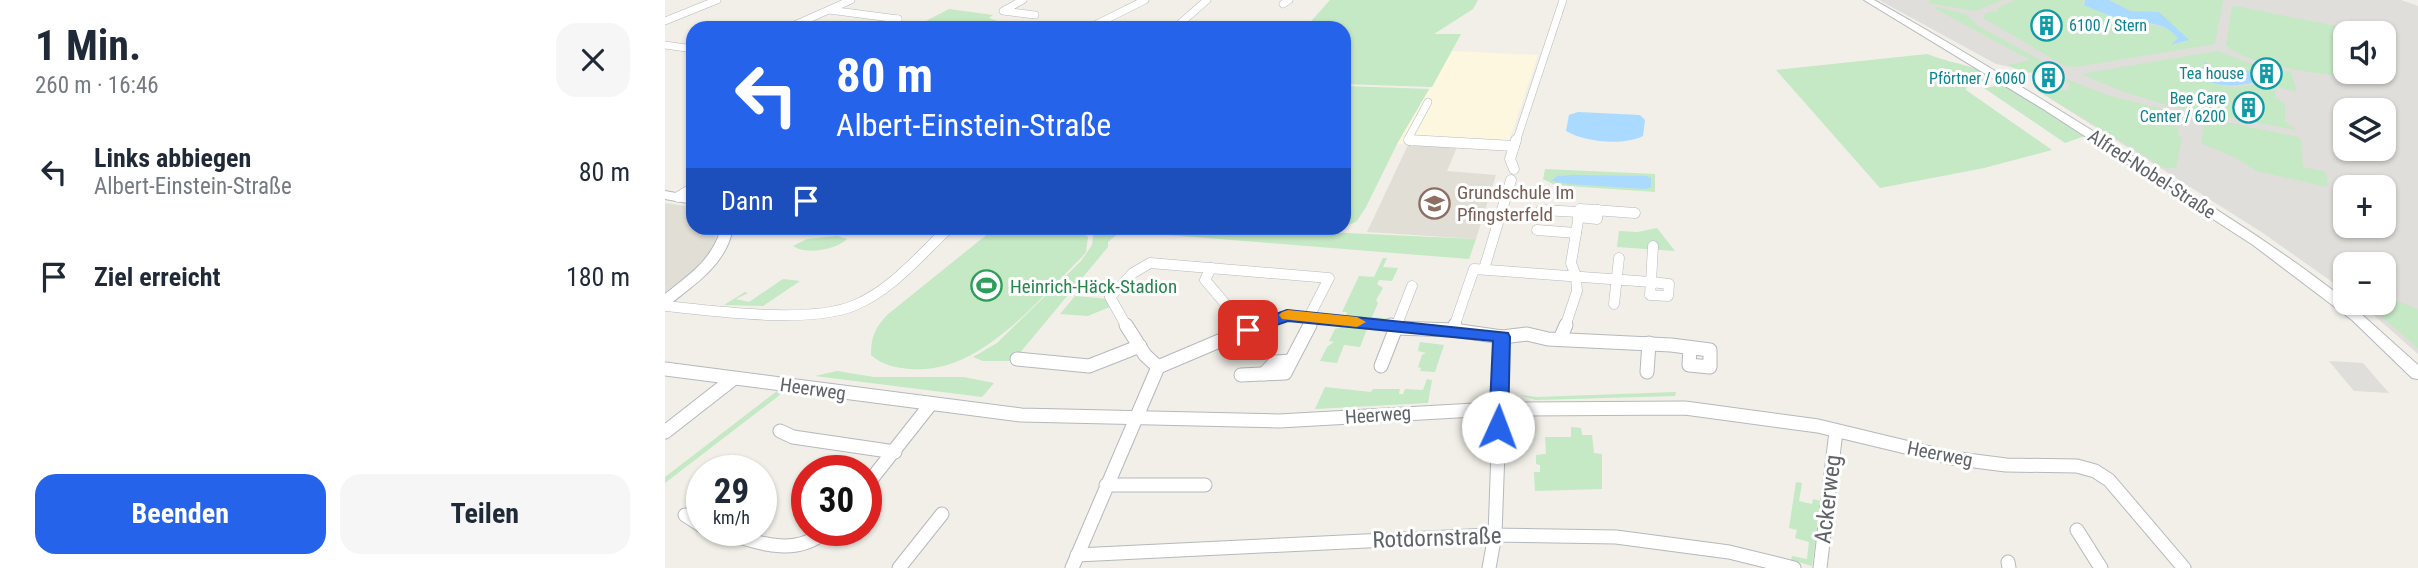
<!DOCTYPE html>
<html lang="de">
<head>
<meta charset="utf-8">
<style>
  body { margin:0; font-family:"Roboto Condensed",sans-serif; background:#f6f6f7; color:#1f2937; height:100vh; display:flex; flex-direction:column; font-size:26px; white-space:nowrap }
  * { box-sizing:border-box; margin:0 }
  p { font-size:23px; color:#747a83 }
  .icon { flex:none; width:38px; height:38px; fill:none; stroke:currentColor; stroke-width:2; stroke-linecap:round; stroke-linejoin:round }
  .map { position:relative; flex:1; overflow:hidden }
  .sheet { display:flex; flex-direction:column; background:#fff; width:665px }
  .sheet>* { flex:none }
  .top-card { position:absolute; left:21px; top:21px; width:665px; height:214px; border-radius:21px; box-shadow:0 2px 5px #0004; background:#2563eb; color:#fff; overflow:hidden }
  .fabs { position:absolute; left:1668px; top:21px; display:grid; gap:14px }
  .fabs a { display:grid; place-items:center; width:63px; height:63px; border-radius:14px; background:#fff; box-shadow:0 2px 5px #0004; font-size:35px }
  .speed { position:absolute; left:21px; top:455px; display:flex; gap:14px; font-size:35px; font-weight:700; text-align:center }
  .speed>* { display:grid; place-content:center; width:91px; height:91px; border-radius:50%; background:#fff; box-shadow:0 2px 5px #0004; line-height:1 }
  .speed small { font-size:18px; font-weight:400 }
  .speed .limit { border:10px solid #d22; background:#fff; color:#111 }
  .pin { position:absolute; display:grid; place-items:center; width:60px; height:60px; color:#fff; margin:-30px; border-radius:14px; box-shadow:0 4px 10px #0006 }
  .me { position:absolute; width:77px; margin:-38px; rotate:2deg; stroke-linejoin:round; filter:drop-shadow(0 0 5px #0008) }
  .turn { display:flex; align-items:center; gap:24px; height:147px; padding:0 35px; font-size:32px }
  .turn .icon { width:91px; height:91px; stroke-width:2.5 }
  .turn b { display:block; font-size:49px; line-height:60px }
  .then { display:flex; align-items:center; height:66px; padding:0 35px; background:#0003; gap:14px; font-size:26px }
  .round { display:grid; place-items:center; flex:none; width:74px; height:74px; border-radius:21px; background:#f6f6f7 }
  .headline { display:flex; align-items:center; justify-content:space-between; height:119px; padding:0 35px }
  h1 { font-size:42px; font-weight:700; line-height:52px }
  .action { display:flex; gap:14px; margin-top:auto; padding:14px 35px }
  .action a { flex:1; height:80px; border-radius:21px; background:#2563eb; color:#fff; font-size:28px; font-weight:700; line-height:80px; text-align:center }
  .action a+a { background:#f6f6f7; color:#1f2937 }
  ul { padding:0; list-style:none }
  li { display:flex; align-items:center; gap:21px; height:105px; padding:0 35px }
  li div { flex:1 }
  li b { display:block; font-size:26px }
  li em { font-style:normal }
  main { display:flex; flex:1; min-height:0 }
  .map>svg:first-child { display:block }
</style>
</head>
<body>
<main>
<section class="sheet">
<div class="headline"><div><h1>1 Min.</h1><p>260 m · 16:46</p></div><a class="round"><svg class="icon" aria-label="close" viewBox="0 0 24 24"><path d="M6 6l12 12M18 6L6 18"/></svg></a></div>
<ul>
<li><svg class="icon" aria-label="left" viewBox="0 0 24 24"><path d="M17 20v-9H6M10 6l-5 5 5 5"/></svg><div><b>Links abbiegen</b><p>Albert-Einstein-Straße</p></div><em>80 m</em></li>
<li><svg class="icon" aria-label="arrive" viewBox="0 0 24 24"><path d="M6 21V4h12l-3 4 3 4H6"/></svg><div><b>Ziel erreicht</b></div><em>180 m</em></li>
</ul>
<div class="action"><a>Beenden</a><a>Teilen</a></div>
</section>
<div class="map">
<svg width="1753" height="568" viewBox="0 0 1753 568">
  <rect width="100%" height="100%" fill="#f1efe8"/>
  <polygon fill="#fef7e0" points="787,51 873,55 841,150 732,144"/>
  <g fill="#e0deda" fill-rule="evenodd">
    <path d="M 1214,0 L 1736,0 L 1753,6 L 1753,354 L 1695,303 L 1718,303 L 1718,264 L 1680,264 L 1680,291 L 1598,233 L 1373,91 L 1375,78 L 1368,73 L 1370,72 L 1331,64 ZM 1680,33 L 1718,33 L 1718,72 L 1680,72 ZM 1680,110 L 1718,110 L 1718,149 L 1680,149 ZM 1680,187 L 1718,187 L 1718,226 L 1680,226 Z"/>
    <polygon points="1664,361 1698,363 1724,393 1689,391"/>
  </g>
  <g fill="#e1ded6">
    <polygon points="743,145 792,147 782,171 831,175 811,239 702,232"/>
    <polygon points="0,203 28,207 28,228 52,228 50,241 43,254 26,273 0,293"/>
  </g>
  <g fill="#c5e8c5" fill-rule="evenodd">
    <polygon points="665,0 813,0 808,9 769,34 796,34 767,87 679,84 679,28 640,28"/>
    <polygon points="1265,0 1338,0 1310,11 1263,3"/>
    <path d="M 1350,0 L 1420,0 L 1417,3 C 1431,11 1449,17 1465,21 C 1484,26 1497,22 1512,36 L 1512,41 L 1506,44 L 1508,45 L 1521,41 L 1522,38 L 1492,13 L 1466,11 L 1444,0 L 1558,0 L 1550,44 L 1410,67 L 1400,66 L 1318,18 L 1320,13 L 1333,11 L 1332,8 Z"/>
    <path d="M 1571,6 L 1671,26 L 1670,75 C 1648,74 1575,62 1561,45 L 1567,7 Z"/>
    <path d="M 1272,7 L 1301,14 L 1313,26 L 1392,69 C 1373,74 1359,75 1343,65 L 1365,60 L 1269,8 Z"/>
    <polygon points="284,9 328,15 324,18 332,21 400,28 272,28 279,24 259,22"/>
    <path d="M 1553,51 L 1581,62 L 1626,72 L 1632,92 L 1611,87 L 1610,97 L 1620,104 L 1620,121 L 1631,130 L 1505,106 L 1459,92 L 1416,74 ZM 1539,62 L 1545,65 L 1531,71 L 1535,76 L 1544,78 L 1561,68 L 1602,78 L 1606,79 L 1605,83 C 1591,83 1582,87 1570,87 C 1555,87 1544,79 1530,75 L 1532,68 L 1541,65 Z"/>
    <path d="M 1262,54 C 1284,63 1314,66 1331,78 L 1302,85 L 1301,90 L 1387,150 L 1319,168 L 1215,188 L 1111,70 Z"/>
    <polygon points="1401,79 1442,95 1510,112 1509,125 1514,127 1512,135 1517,137 1511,168 1499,168 1374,91 1375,86 1403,91 1404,83 1400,82"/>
    <polygon points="1337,85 1341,86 1420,136 1400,143 1319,88"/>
    <polygon points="679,86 764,89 732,144 701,207 691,222 681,226"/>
    <polygon points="1543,118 1633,137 1636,139 1638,167 1661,172 1663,187 1591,171 1571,158 1536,143 1540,119"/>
    <polygon points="880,169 990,174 990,192 890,185 878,179"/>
    <path d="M 330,228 L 412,228 L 423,237 L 421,252 L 416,258 C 372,301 314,375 246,369 C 231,368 217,365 206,355 C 206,337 210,328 222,315 Z"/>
    <polygon points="429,228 460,228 443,242 443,247 348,361 318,361 308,357 332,343 416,261 427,245"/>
    <polygon points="473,228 575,228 811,239 804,259 467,232"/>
    <polygon points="992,228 1010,251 952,247 954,231 973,232"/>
    <path d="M 172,236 L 182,239 C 171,250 141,255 128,246 L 142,239 Z"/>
    <polygon points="718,258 722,258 718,267 733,268 727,281 714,280 712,284 718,288 711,300 713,303 707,317 726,319 725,321 658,318 660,314 681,315 682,312 677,312 694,276 709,277"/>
    <polygon points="118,279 135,281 98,306 59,305 80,292 83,293 71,299 84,302"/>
    <polygon points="410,296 444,299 447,306 423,316 395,314"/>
    <polygon points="1719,296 1753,309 1753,348 1701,303 1718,303"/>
    <polygon points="676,327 702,329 695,347 679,345 672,363 655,361 662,347 669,342 664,341 670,329"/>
    <polygon points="755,342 779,345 770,372 755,371 756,368 753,367 757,355 761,353 753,351"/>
    <polygon points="172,371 209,377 299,377 329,383 317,397 150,376"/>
    <polygon points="762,379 767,380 763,403 650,409 660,387 706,392 708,389 735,389 734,394 738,394 740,389 758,390"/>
    <polygon points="112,391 120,391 0,483 0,477"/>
    <polygon points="1011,392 1010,396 871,400 854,395 872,397"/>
    <polygon points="906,427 916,428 917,435 927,435 929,453 937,454 937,489 870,491 869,472 875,472 875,465 871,464 871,455 881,454 880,437 906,437"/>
    <polygon points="1131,482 1137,483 1134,501 1147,504 1148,499 1156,501 1147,566 1126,560 1127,556 1142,559 1144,542 1130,538 1132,530 1124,528"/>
  </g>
  <g fill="#aadaff">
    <path d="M 1420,0 L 1444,0 L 1466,11 L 1494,12 L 1524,40 L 1506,45 L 1513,38 C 1500,22 1485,24 1467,21 C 1456,20 1429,10 1419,5 Z"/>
    <path d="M 1538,61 L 1545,65 L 1531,73 L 1544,78 L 1549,69 C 1567,67 1594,70 1608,82 C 1601,83 1593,81 1586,83 C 1566,88 1544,86 1528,72 L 1541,65 Z"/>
    <path d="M 913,112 L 975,115 L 980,120 L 978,136 C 958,146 919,142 901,131 L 904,115 Z"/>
    <polygon points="907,175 981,176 986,178 986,187 981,189 904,184 887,181 892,176"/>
  </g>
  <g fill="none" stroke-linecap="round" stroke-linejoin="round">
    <defs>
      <g id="minor-far2">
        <polyline points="358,0 338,11 370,15"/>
        <polyline points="618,4 624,0"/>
        <polyline points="164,10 233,19"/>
        <polyline points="0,21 52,0"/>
        <polyline points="426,27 480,0"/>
        <polyline points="123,28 186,0"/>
        <polyline points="215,28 233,19"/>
        <polyline points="510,28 542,0"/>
        <polyline points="0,45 28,49"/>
        <polyline points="747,142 743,139 763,102"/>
        <polyline points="851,142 898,0"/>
      </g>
      <g id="minor-far1">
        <polyline points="744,140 849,146"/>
        <polyline points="849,169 845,159 851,140"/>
        <polyline points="13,197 28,188"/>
        <polyline points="876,210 914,212"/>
        <polyline points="913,217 932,219 933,210"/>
        <polyline points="872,230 911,233"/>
        <polyline points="546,268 540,280 580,327"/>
        <polyline points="819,269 846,180"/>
        <polygon points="986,282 1004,284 1003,296 985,295"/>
        <polyline points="986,282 988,246"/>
        <polyline points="949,304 954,258"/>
        <path d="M 0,306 C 50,311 142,324 188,306 C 226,291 255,255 284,228"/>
        <polyline points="462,327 445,297 468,273 485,263 664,278 644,317"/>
        <polyline points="588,327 622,315 729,327"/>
        <polyline points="644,327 648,319"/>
        <polyline points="731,327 747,286"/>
        <polyline points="789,327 809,269 986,282"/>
        <polyline points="900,327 912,291 911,276 906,263 915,209 970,213"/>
      </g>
      <g id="minor">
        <polyline points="461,325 480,355 493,367"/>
        <polyline points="579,325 583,330"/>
        <polyline points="726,325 731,328 788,330 837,337 862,334 883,339 1006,345 1045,350 1045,367 1024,365 1025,348"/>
        <polyline points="788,330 790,325"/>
        <polyline points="895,339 901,325"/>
        <polyline points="352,359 424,366 475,346"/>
        <polyline points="716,366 732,325"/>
        <polyline points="0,369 356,415 614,421 810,410 834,406 858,409 1020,408 1153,426 1286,458 1341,465 1412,466 1430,471 1444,480 1519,568"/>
        <polyline points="982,372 984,343"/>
        <polyline points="599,374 610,362 626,361"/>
        <polyline points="576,375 620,373 645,325"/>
        <polyline points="115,431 128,437 230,452"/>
        <polyline points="0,432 68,379"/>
        <polyline points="441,485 540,485"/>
        <polyline points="201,486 265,405"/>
        <polyline points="20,515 37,526"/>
        <path d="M 53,530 C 91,542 129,559 162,530"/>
        <polyline points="1412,530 1436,568"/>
        <polyline points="412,555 824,535 951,537 1064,552 1129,568"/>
        <polyline points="1343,562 1344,568"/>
        <polyline points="234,568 277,514"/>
        <polyline points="407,568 493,367 592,325"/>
        <polyline points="824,568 830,535 837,337"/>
        <polyline points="1155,568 1171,431"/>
      </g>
      <g id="tertiary">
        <path d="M 1199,0 L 1209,0 C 1305,54 1398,112 1491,171 C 1555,212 1620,252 1680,300 L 1680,303 L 1684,303 L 1753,365 L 1753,379 L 1747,378 L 1687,320 L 1588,245 L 1378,109 Z"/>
        <polygon points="0,191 28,196 28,204 0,199"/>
        <path d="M 56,228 L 68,228 C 61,264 32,283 5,304 L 0,305 L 0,294 C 24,275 48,259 56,228 Z"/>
      </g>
    </defs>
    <use href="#minor-far2" stroke="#b5b8bc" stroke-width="8"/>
    <use href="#minor-far1" stroke="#b5b8bc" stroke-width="11"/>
    <use href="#minor" stroke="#b5b8bc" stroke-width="15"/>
    <use href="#tertiary" stroke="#b5b8bc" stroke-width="2"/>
    <use href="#minor-far2" stroke="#fff" stroke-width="7"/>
    <use href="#minor-far1" stroke="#fff" stroke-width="10"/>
    <use href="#minor" stroke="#fff" stroke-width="13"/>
    <use href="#tertiary" fill="#fff" fill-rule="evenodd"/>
  </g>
  <polygon fill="#2563eb" stroke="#184099" stroke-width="2" points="622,310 843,333 845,337 843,427 840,432 826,432 824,427 828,341 623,321 583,335 574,330 577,326"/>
  <polygon fill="#f59e0b" points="623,310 692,317 701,322 692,327 617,319 614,315 617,312"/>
  <defs>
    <symbol id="building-ring" viewBox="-11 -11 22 22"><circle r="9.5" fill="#fff" stroke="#0f9aa8" stroke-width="1.5"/><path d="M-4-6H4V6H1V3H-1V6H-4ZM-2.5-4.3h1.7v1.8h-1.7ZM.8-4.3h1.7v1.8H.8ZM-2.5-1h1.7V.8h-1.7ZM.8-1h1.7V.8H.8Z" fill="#0f9aa8"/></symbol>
    <symbol id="school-ring" viewBox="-11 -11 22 22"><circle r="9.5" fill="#fff" stroke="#8d6e63" stroke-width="1.5"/><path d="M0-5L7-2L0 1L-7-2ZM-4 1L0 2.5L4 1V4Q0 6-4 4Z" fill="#8d6e63"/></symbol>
    <symbol id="stadium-ring" viewBox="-11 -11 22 22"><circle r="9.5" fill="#fff" stroke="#2e9e5b" stroke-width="1.5"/><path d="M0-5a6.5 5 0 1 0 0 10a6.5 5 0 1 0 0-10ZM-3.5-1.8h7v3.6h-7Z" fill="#2e9e5b"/></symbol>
  </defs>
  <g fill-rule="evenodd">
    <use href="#building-ring" x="1364" y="8" width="35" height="35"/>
    <use href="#building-ring" x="1584" y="56" width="35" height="35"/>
    <use href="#building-ring" x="1366" y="60" width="35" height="35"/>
    <use href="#building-ring" x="1566" y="90" width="35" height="35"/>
    <use href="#school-ring" x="752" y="186" width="35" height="35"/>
    <use href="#stadium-ring" x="304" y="268" width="35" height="35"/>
  </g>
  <g text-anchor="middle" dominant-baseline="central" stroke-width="6" stroke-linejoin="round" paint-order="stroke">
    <g font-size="16" fill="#0d838f" stroke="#fff" text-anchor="end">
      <text x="1404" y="25" text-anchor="start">6100 / Stern</text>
      <text x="1579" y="73">Tea house</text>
      <text x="1361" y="78">Pförtner / 6060</text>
      <text x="1561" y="98">Bee Care<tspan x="1561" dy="18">Center / 6200</tspan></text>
    </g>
    <g font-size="19" fill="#5f6368" stroke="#fff">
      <text transform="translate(1487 174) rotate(33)">Alfred-Nobel-Straße</text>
      <text transform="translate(148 389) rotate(8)">Heerweg</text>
      <text transform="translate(713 415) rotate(-4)">Heerweg</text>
      <text transform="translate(1275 454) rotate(11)">Heerweg</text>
    </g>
    <g font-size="19" fill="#785e54" stroke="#fff" text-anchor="start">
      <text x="792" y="192">Grundschule Im<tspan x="792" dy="22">Pfingsterfeld</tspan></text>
    </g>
    <g font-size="19" fill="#27864d" stroke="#fff" text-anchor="start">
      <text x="345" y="286">Heinrich-Häck-Stadion</text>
    </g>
    <g font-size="23" fill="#5f6368" stroke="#fff">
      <text transform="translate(1163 499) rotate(-83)">Ackerweg</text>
      <text transform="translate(772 538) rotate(-2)">Rotdornstraße</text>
    </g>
  </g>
</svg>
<div class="fabs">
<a><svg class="icon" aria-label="sound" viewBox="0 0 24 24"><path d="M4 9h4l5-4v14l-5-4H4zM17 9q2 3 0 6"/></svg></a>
<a><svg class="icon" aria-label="layers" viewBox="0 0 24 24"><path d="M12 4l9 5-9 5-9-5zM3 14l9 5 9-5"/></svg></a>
<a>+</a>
<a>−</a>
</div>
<div class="speed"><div>29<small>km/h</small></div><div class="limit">30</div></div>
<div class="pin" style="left:583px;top:330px;background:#d93025"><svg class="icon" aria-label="arrive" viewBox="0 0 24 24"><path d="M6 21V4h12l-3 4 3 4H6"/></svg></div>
<svg class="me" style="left:833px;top:427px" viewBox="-20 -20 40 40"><circle r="19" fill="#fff"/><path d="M0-13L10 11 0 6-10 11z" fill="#2563eb"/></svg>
<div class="top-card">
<div class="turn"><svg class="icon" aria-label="left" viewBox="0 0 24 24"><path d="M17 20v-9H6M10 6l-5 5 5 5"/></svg><div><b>80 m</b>Albert-Einstein-Straße</div></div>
<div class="then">Dann<svg class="icon" aria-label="arrive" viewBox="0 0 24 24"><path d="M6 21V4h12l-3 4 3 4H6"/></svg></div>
</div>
</div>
</main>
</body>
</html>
